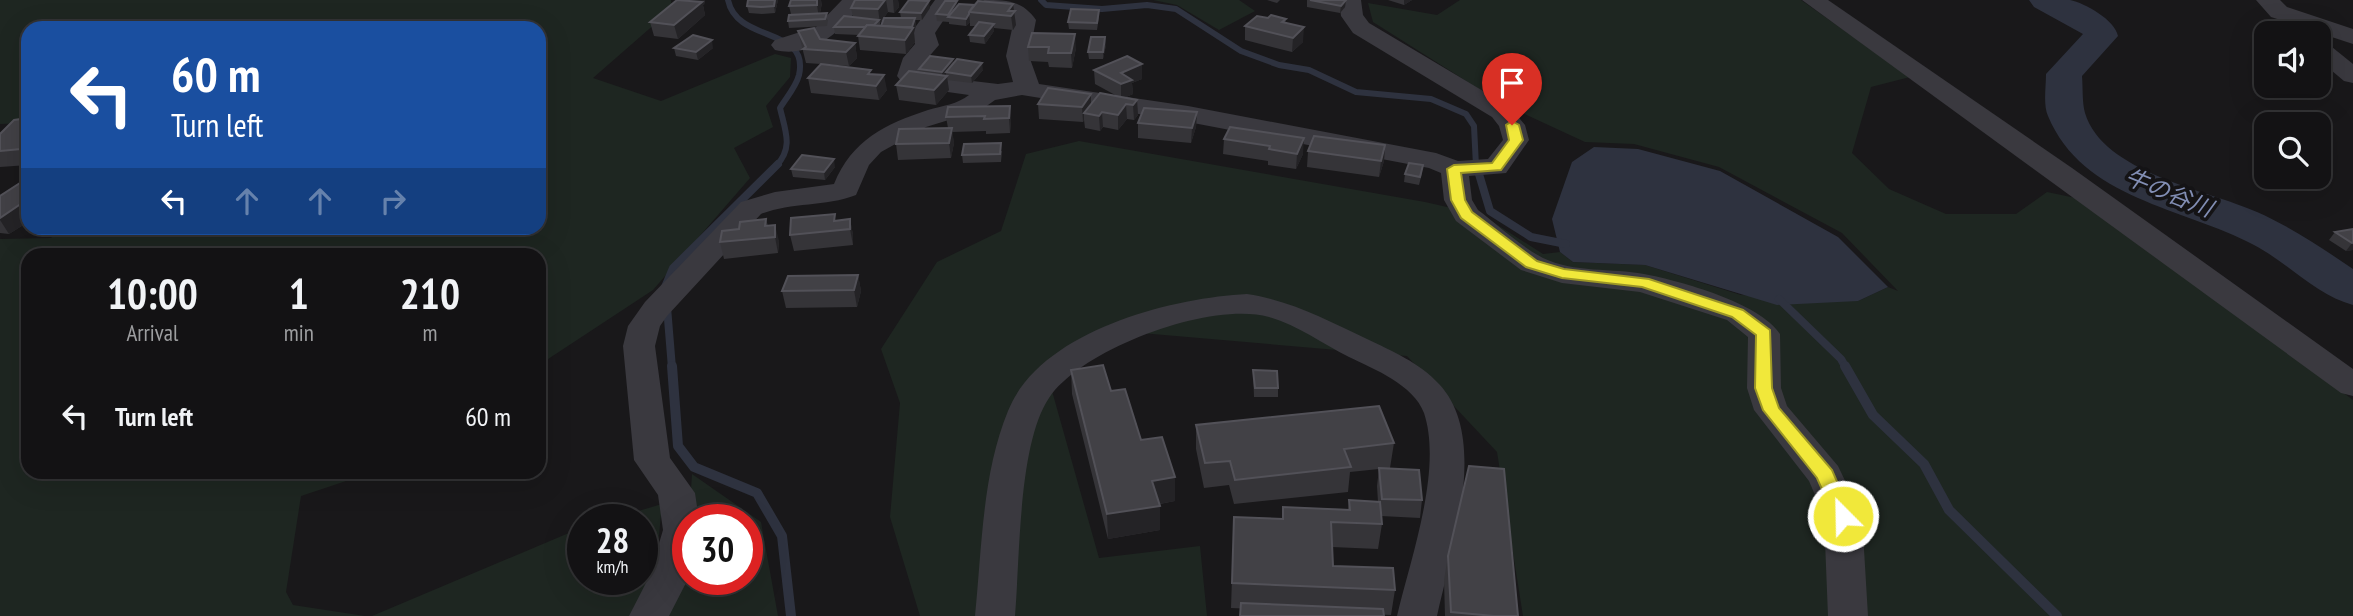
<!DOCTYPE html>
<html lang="en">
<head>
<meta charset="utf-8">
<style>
  body { margin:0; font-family:"PT Sans Narrow","Noto Sans JP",sans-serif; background:#202022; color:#f1f3f6; height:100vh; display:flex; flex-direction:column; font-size:26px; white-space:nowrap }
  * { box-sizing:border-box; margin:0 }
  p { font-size:23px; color:#9d9ea0 }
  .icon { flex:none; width:38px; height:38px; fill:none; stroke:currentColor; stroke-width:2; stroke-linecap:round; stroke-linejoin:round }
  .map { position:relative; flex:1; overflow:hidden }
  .sheet { position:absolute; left:21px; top:248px; width:525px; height:231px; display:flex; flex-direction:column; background:#131214; border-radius:21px; box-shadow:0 7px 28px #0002,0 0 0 2px #323234 }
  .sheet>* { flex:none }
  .top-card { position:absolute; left:21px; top:21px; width:525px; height:214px; border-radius:21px; box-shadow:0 7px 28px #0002,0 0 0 2px #323234; background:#1a4fa0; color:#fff; overflow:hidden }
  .tools { position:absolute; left:2254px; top:21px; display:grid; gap:14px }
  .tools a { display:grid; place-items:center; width:77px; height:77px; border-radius:14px; background:#131214; box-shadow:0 7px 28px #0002,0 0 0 2px #323234; font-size:35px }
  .speed { position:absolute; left:567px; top:504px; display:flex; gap:14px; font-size:35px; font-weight:700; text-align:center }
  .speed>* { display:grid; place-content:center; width:91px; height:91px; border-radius:50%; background:#131214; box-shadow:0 7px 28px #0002,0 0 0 2px #323234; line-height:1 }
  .speed small { font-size:18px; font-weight:400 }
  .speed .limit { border:10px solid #d22; background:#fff; color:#111 }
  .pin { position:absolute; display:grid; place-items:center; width:60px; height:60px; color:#fff; margin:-72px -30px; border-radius:50% 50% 50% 0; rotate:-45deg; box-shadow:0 0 7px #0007 }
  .pin .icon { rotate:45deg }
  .me { position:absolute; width:77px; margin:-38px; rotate:337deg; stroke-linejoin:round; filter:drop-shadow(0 0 5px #0008) }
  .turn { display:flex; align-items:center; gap:24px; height:147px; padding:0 35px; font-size:32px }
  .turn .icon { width:91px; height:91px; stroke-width:2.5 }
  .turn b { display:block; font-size:49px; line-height:60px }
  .lanes { display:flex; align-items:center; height:66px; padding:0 35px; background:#0003; justify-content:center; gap:35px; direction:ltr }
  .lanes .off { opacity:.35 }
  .eta { display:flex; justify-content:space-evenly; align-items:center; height:119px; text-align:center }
  .eta b { font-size:42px; font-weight:600; line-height:49px }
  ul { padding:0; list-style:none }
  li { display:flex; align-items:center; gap:21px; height:98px; padding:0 35px }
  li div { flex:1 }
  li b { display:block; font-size:26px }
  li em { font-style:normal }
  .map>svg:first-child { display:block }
</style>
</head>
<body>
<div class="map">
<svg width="2353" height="616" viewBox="0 0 2353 616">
  <rect width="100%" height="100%" fill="#19181a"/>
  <g fill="#1e2621">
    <polygon points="0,0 671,0 672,9 593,78 661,101 775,54 791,58 790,77 766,106 773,127 734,148 750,178 653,290 539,365 539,256 28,256 28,472 370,473 301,496 286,592 293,605 365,616 0,616 0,239 51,238 60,228 539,228 539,28 28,28 28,123 0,124"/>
    <polygon points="1153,0 1239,0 1255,11 1219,30 1177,5"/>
    <polygon points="1460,0 1801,0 1910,77 1871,87 1852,153 1889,189 1946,214 2016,214 2047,192 2085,200 2353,400 2353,616 1523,616 1497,452 1407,356 1106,330 1045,366 1099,558 1200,546 1207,616 920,616 890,517 900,403 881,349 937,262 1001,231 1026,154 1079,141 1425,202 1482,215 1543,254 1560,252 1573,262 1645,265 1741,295 1858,301 1888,287 1898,291 1842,233 1719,167 1634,144 1585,142 1501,103 1373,22 1368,3 1437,15"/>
    <polygon points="692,474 761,522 778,616 665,616 688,579 747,579 747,520 689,520"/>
    <polygon points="662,504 656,567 631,616 372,616 583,527 583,579 642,579 642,520 608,520"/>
  </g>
  <polygon fill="#2e323f" points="1594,147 1638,149 1720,171 1838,237 1888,287 1858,301 1777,305 1645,265 1573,262 1560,252 1552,219 1572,162"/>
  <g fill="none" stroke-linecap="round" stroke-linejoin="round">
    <g stroke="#2e323f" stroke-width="6">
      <path d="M 728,0 C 737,44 810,26 799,75 C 796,87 786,98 780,108 C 785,130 794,148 776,166"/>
      <polyline points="1041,0 1046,5 1102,9 1147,5 1176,9 1241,51 1279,65 1309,70 1356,92 1431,99 1466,114 1474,126 1476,166"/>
    </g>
    <g stroke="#2e323f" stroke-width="8">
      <polyline points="1476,164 1490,211 1531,237 1566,244"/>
      <polyline points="665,287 673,268 778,164"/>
      <polyline points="1779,299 1841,359 1846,368"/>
      <polyline points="667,307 672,368"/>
    </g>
    <g stroke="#2e323f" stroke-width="10">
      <polyline points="672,366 678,446 694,467 757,493 782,536 791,616"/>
      <polyline points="1845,366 1873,415 1924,464 1949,510 2057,616"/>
    </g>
    <path fill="#2e323f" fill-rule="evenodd" d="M 2029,0 C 2042,0 2058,0 2070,0 C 2085,3 2115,20 2118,36 L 2082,76 C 2083,88 2082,102 2085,113 C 2103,173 2208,190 2257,212 C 2291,227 2322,248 2353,269 L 2353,305 C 2317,296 2287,262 2254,245 C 2183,207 2083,200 2048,116 C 2043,105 2046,87 2046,74 L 2083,34 L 2034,7 Z"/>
    <g fill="#3a393f" fill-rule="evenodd">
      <path d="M 842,0 L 864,0 C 845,29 813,59 775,50 L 771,45 L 775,40 L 816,27 Z"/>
      <path d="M 935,0 L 957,0 L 935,33 L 939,45 L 926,60 L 922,75 L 998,84 L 1013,82 L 1006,56 L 1014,20 L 983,0 C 1006,0 1022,0 1036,20 L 1029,56 L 1039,84 L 1188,106 L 1436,153 L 1458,161 L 1488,159 L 1503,140 L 1499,126 L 1492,117 L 1353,33 L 1341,16 L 1339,0 L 1361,0 L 1363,15 L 1369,23 L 1510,107 L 1525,125 L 1529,140 L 1506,173 L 1469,176 L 1472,200 L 1478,210 C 1498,225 1520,246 1543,258 C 1574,273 1612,268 1644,274 C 1681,281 1760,303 1780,334 L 1781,388 L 1787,406 L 1838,466 L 1862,516 L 1868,616 L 1828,616 L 1824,516 L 1809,481 L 1754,410 L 1747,388 L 1748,337 L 1727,320 L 1640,292 L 1562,283 L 1521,270 L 1456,221 L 1444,200 L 1441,173 L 1429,168 L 1188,122 L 1022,95 L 995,100 L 981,110 L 926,127 L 881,152 L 869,165 L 856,195 C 825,207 791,202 761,214 L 667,316 L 660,326 L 655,346 L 670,458 L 695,493 L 699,520 L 688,520 L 688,579 L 669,616 L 629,616 L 649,577 L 663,530 L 658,495 L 634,460 L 623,346 L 628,326 L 645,302 L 741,202 L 775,192 L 834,184 C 852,140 885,124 928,110 C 942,106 958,104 969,95 L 905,86 L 897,76 L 903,58 L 915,44 L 911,33 Z"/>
      <polygon points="1802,0 1828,0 2072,168 2353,369 2353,396 2341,393"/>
      <polygon points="2256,0 2280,0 2287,7 2353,29 2353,44 2271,17"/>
      <polygon points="2319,41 2327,43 2353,64 2353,83 2344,81 2319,60"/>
      <path d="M 1247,294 C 1292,301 1326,320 1367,339 C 1392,351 1420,363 1439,384 C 1490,438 1451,551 1437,616 L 1397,616 C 1410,560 1443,470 1424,413 C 1414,385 1374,369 1349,357 C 1323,344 1297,325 1269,317 C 1211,301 1083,348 1049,398 C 1018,444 1020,559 1015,616 L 975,616 C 982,548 982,474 1008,411 C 1040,331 1170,298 1247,294 Z"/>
    </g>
  </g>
  <g fill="#353438">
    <polygon points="677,0 705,0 704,5 703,5 705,15 678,39 654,36 650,22"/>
    <polygon points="748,0 778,0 775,13 762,14 749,13 747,6"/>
    <polygon points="855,0 898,0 899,7 894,13 888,12 880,23 880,26 901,18 900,12 930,8 922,20 915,20 916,25 914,33 915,42 906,54 860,50 858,36 859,35 835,34 834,27 853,17 851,8"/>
    <polygon points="1267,0 1280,0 1277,3"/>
    <polygon points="1307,0 1346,0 1345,7 1340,13 1307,7"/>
    <polygon points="1388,0 1412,0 1404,5"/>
    <polygon points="822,3 820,13 828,20 827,26 789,28 788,21 791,14 789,6"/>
    <polygon points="1013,4 1016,25 1013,30 994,28 994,31 985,44 970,42 969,35 976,26 970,26 970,22 966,26 949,24 949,22 937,21 936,14 957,6"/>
    <polygon points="1099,17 1097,30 1069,29 1068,22"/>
    <polygon points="1268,18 1286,19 1285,23 1303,42 1292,52 1245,40 1245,26"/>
    <polygon points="798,31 820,39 855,43 857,58 849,66 821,64 872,74 887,90 879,100 811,93 808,78 821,64 806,63"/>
    <polygon points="1105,37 1106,45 1103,59 1089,59 1088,52"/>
    <polygon points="1028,47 1076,48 1072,68 1049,67 1048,62 1029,61"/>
    <polygon points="674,48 713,48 698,60 676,56"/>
    <polygon points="919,69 983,70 972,83 947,80 949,90 936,105 899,100 896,85 920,72"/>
    <polygon points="1094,70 1142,79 1132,83 1133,94 1124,98 1137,100 1138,115 1134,120 1127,119 1118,130 1103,127 1100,131 1085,128 1084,120 1083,122 1039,119 1038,104 1091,104 1117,96 1095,84"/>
    <polygon points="1010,106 1011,121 1010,133 986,134 986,131 952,132 954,143 951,158 898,160 896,144 948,128 946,117"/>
    <polygon points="1197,112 1196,127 1191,143 1138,138 1138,123"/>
    <polygon points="28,118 28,165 0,167 0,134"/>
    <polygon points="1230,127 1303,154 1296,169 1268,165 1268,161 1223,154 1224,139"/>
    <polygon points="1385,145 1384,161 1379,177 1307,167 1308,151"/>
    <polygon points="1002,151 1001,162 963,163 962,155"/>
    <polygon points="835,167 825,180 793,177 791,169"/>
    <polygon points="1422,173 1419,185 1404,182 1405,174"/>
    <polygon points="28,184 28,222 9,234 0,233 0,196"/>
    <polygon points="766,219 768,226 779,241 778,253 724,259 720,242 739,229"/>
    <polygon points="850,219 853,235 853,245 794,251 790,235 836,221"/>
    <polygon points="2353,229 2353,250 2346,251 2329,240 2335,232"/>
    <polygon points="858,275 861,291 857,307 786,308 782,291"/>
    <polygon points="1071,370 1111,391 1141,440 1175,477 1175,501 1160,504 1160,530 1108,539 1072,394"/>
    <polygon points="1253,370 1278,388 1278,397 1254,397"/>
    <polygon points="1196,425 1394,443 1390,468 1382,469 1422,500 1420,518 1381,516 1382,524 1378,549 1332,547 1333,566 1395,590 1391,615 1231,608 1234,517 1282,519 1283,507 1348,509 1349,500 1378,502 1377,486 1379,469 1350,472 1348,492 1234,504 1229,485 1204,488 1196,449"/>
    <polygon points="1448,556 1518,616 1445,616 1444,580"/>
  </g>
  <g fill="#242326">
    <polygon points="690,0 705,0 704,5 703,5 705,15 678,39 674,25"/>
    <polygon points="775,0 778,0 775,13 774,6"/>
    <polygon points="817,0 821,0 822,3 819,18 817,5"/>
    <polygon points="885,0 886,0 888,12 880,23 878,9"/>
    <polygon points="893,0 898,0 899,7 894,13"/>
    <polygon points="1346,0 1345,7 1340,13 1341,6"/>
    <polygon points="1404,0 1412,0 1404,5"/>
    <polygon points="929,1 930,8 922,20 921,13"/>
    <polygon points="957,1 957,8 948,17 948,15"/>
    <polygon points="1013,4 1016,25 1013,30 1011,16 1008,11"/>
    <polygon points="969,14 970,22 966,26 966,19"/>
    <polygon points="915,18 916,25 914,33 915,42 906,54 905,40 912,27"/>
    <polygon points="994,24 994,31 985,44 984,36"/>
    <polygon points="1304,27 1303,42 1292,52 1293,38"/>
    <polygon points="1075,34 1076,48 1072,68 1071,53"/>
    <polygon points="1105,37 1106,45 1103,59 1103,52"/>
    <polygon points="712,40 713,48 698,60 696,52"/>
    <polygon points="855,43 857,58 849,66 846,52"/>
    <polygon points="953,59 954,67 946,72 946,75 942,79 942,72"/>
    <polygon points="982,63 983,70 972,83 971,76"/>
    <polygon points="1142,64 1142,79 1132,83 1133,94 1121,99 1121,73"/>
    <polygon points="884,75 887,90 879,100 876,86"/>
    <polygon points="947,76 949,90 936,105 934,90"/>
    <polygon points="1091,94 1091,108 1084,113 1084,120 1083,122 1082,107"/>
    <polygon points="1137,100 1138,115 1134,120 1133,105"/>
    <polygon points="1126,104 1127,119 1118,130 1118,115"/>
    <polygon points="1010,106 1011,121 1010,133 1009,118"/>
    <polygon points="1102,112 1103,127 1100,131 1099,116"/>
    <polygon points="1197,112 1196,127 1191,143 1192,128"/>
    <polygon points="952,128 954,143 951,158 949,143"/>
    <polygon points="1304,138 1303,154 1296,169 1297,154"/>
    <polygon points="28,141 28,161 21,149"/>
    <polygon points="1385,145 1384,161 1379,177 1381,161"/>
    <polygon points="834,159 835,167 825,180 824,172"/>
    <polygon points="28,199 28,222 9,234 0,220 0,218"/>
    <polygon points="850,219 853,235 853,245 850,229"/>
    <polygon points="775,225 779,241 778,253 775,237"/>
    <polygon points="2353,242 2353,250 2346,251 2352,243"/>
    <polygon points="858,275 861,291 857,307 854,290"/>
    <polygon points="1175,477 1175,501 1153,505 1152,481"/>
    <polygon points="1160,506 1160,530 1108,539 1107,514"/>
  </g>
  <g fill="#424146" stroke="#525158" stroke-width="2">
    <polygon points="677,0 702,2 674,25 650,22"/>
    <polygon points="748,0 775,0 774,6 761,7 747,6"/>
    <polygon points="791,0 817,0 817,5 789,6"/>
    <polygon points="855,0 885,0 878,9 851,8"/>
    <polygon points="909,0 929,1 921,13 900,12"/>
    <polygon points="1310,0 1346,0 1341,6"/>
    <polygon points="945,1 957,1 948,15 936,14"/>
    <polygon points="978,1 1013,4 1008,11 1015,11 1011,16 969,12"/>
    <polygon points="959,4 974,5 969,12 969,14 966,19 948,17"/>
    <polygon points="1071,9 1099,10 1097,23 1068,22"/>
    <polygon points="827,13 825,19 788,21 789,15"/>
    <polygon points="1271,15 1286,19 1282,22 1304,27 1293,38 1245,26 1257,16 1268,18"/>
    <polygon points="844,16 879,20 874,25 867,25 865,27 834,27"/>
    <polygon points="884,18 915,18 912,27 903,27 881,26"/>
    <polygon points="979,22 994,24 984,36 969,35"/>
    <polygon points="867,25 913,28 905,40 858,36"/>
    <polygon points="814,28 820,39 855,43 846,52 803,49 806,47 798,31"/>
    <polygon points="1032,33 1075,34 1071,53 1048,53 1049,47 1028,47"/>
    <polygon points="693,35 712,40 696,52 674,48"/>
    <polygon points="1091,37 1105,37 1103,52 1088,52"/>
    <polygon points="930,56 953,59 942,72 919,69"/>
    <polygon points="1127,56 1142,64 1121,73 1132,80 1121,84 1094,70"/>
    <polygon points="957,59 982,63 971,76 946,72"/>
    <polygon points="821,64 871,70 868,74 884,75 876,86 808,78"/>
    <polygon points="909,71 947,76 934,90 896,85"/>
    <polygon points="1048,88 1091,94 1082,107 1038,104"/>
    <polygon points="1100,93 1137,100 1133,105 1126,104 1118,115 1102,112 1099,116 1084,113"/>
    <polygon points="1010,106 1009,118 984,119 985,116 946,117 948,107"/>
    <polygon points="1144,108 1197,112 1192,128 1138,123"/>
    <polygon points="28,118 28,141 21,149 0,151 0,134 14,120"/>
    <polygon points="1230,127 1304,138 1297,154 1269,149 1270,146 1224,139"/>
    <polygon points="952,128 949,143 896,144 899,129"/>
    <polygon points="1314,136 1385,145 1381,161 1308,151"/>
    <polygon points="1001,143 1000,154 962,155 964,144"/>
    <polygon points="802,155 834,159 824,172 791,169"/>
    <polygon points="1409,163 1423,165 1420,177 1405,174"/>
    <polygon points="20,183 28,184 28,199 0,218 0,196"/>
    <polygon points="835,214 834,221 850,219 850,229 790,235 791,218"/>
    <polygon points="766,219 765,226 775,225 775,237 720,242 722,231 739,229 740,222"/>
    <polygon points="2353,229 2353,242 2352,243 2335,232"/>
    <polygon points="858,275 854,290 782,291 788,276"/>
    <polygon points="1103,365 1111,391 1125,389 1141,440 1162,437 1175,477 1152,481 1160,506 1107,514 1071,370"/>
    <polygon points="1253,370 1277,371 1278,388 1255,388"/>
    <polygon points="1379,406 1394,443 1344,449 1351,467 1235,480 1230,461 1205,463 1196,425"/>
    <polygon points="1469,466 1504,469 1518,616 1494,616 1451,612 1448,556"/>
    <polygon points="1379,468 1419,470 1422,500 1382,499"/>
    <polygon points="1349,500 1380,502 1382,524 1331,522 1333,566 1393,568 1395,590 1232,583 1234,517 1283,519 1283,507 1350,510"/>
    <polygon points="1241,603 1383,609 1384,616 1240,616"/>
  </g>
  <polygon fill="#f1e83a" stroke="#9d9726" stroke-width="2" points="1512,121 1519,125 1523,140 1501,170 1461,173 1465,200 1472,212 1537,261 1564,269 1649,279 1743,310 1770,330 1772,388 1779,408 1832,470 1852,516 1849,521 1836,521 1817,478 1763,410 1755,388 1756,335 1732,317 1642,287 1562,278 1526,267 1461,218 1451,200 1447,169 1454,165 1492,163 1509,140 1506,125"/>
  <g text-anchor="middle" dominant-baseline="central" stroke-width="7" stroke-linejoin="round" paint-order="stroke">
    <g font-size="23" font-style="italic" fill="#828eb4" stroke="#141315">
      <text transform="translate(2169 192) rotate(22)">牛の谷川</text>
    </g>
  </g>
</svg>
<div class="tools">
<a><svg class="icon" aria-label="sound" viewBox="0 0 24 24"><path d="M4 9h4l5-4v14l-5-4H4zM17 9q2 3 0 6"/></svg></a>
<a><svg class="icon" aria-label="search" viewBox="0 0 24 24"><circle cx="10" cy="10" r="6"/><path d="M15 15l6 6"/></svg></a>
</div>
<div class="speed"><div>28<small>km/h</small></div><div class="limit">30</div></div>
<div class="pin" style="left:1512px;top:125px;background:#d93025"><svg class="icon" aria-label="arrive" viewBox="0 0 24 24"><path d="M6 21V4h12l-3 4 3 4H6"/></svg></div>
<svg class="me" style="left:1843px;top:516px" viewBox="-20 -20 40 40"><circle r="17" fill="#f1e83a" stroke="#fff" stroke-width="3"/><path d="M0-11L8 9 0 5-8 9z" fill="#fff"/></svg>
<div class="top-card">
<div class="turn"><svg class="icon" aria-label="left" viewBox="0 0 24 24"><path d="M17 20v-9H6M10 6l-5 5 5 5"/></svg><div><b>60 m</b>Turn left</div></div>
<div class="lanes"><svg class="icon" aria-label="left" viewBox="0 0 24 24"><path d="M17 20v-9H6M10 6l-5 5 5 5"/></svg><svg class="icon off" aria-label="ahead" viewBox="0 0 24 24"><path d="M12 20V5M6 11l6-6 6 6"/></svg><svg class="icon off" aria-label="ahead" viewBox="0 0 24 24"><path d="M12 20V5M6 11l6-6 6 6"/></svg><svg class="icon off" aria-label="right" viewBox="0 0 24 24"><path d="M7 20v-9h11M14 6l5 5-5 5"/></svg></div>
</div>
<section class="sheet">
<div class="eta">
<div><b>10:00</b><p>Arrival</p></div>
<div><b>1</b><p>min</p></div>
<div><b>210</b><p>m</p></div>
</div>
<ul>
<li><svg class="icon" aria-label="left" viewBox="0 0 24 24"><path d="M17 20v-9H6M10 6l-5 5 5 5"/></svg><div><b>Turn left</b></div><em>60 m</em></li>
</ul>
</section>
</div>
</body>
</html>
